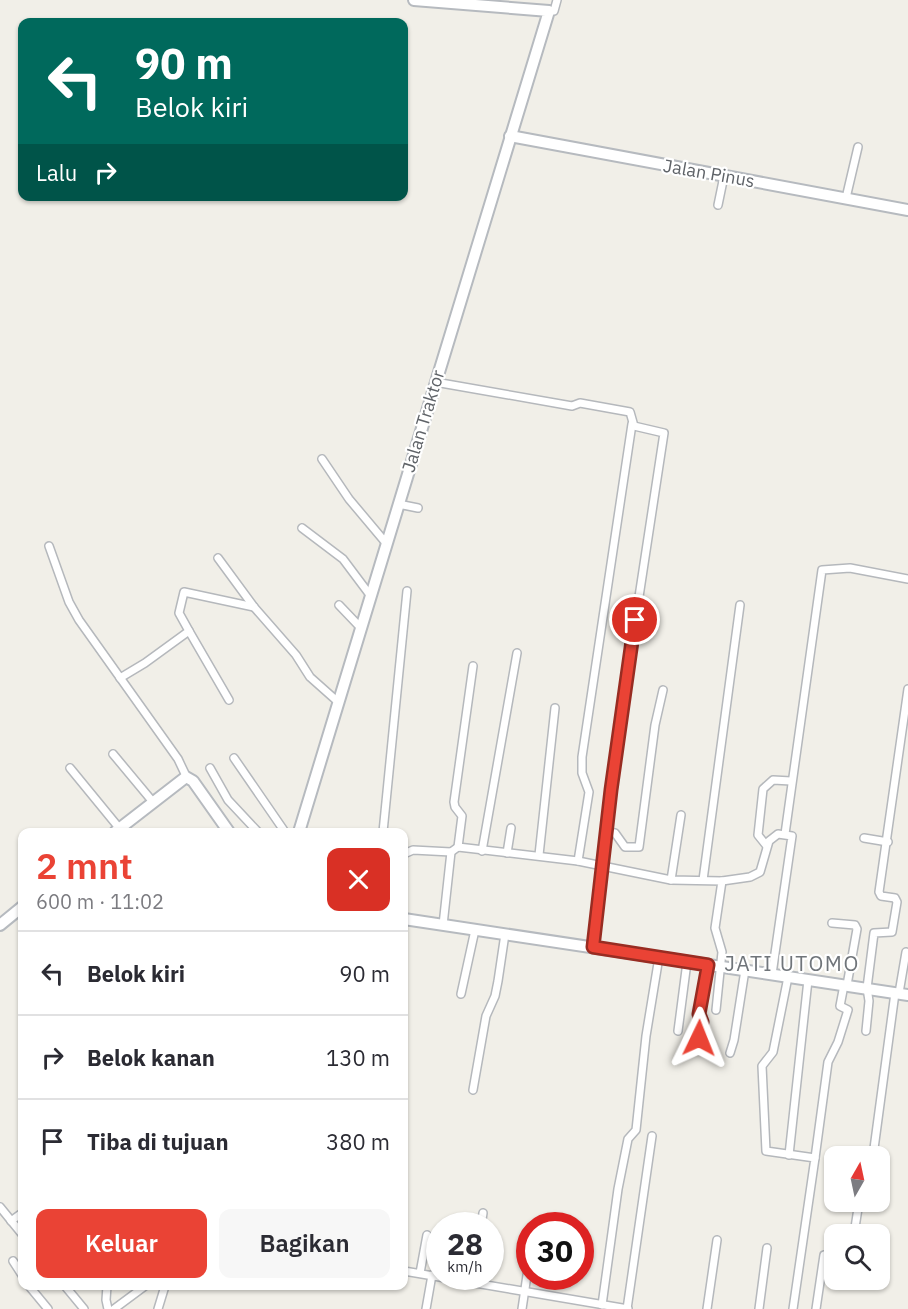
<!DOCTYPE html>
<html lang="id">
<head>
<meta charset="utf-8">
<style>
  body { margin:0; font-family:"IBM Plex Sans",sans-serif; background:#f7f7f7; color:#2b2b33; height:100vh; display:flex; flex-direction:column; font-size:22px; white-space:nowrap }
  * { box-sizing:border-box; margin:0 }
  p { font-size:20px; color:#7c7c81 }
  .icon { flex:none; width:33px; height:33px; fill:none; stroke:currentColor; stroke-width:2; stroke-linecap:round; stroke-linejoin:round }
  .map { position:relative; flex:1; overflow:hidden }
  .sheet { position:absolute; left:18px; top:828px; width:390px; height:462px; display:flex; flex-direction:column; background:#fff; border-radius:12px; box-shadow:0 2px 4px #0004 }
  .sheet>* { flex:none }
  .banner { position:absolute; left:18px; top:18px; width:390px; height:183px; border-radius:12px; box-shadow:0 2px 4px #0004; background:#00695c; color:#fff; overflow:hidden }
  .needle { width:39px; rotate:9deg }
  .tools { position:absolute; left:824px; top:1146px; display:grid; gap:12px }
  .tools a { display:grid; place-items:center; width:66px; height:66px; border-radius:12px; background:#fff; box-shadow:0 2px 4px #0004; font-size:30px }
  .speed { position:absolute; left:426px; top:1212px; display:flex; gap:12px; font-size:30px; font-weight:700; text-align:center }
  .speed>* { display:grid; place-content:center; width:78px; height:78px; border-radius:50%; background:#fff; box-shadow:0 2px 4px #0004; line-height:1 }
  .speed small { font-size:15px; font-weight:400 }
  .speed .limit { border:9px solid #d22; background:#fff; color:#111 }
  .pin { position:absolute; display:grid; place-items:center; width:51px; height:51px; color:#fff; margin:-26px; border:3px solid #fff; border-radius:50%; box-shadow:0 2px 6px #0007 }
  .me { position:absolute; width:66px; margin:-33px; rotate:2deg; stroke-linejoin:round; filter:drop-shadow(0 0 4px #0008) }
  .turn { display:flex; align-items:center; gap:21px; height:126px; padding:0 18px; font-size:27px }
  .turn .icon { width:78px; height:78px; stroke-width:2.5 }
  .turn b { display:block; font-size:42px; line-height:51px }
  .then { display:flex; align-items:center; height:57px; padding:0 18px; background:#0003; gap:12px; font-size:22px }
  .round { display:grid; place-items:center; flex:none; width:63px; height:63px; border-radius:12px; background:#f7f7f7 }
  .overview { display:flex; align-items:center; justify-content:space-between; height:102px; padding:0 18px }
  h1 { font-size:36px; font-weight:600; line-height:45px; color:#ea4335 }
  .primary-button { display:flex; gap:12px; margin-top:auto; padding:12px 18px }
  .primary-button a { flex:1; height:69px; border-radius:12px; background:#ea4335; color:#fff; font-size:24px; font-weight:600; line-height:69px; text-align:center }
  .primary-button a+a { background:#f7f7f7; color:#2b2b33 }
  ul { padding:0; list-style:none }
  li { display:flex; align-items:center; gap:18px; height:84px; padding:0 18px; border-top:2px solid #e1e1e2 }
  li div { flex:1 }
  li b { display:block; font-size:22px }
  li em { font-style:normal }
  .map>svg:first-child { display:block }
</style>
</head>
<body>
<div class="map">
<svg width="908" height="1309" viewBox="0 0 908 1309">
  <rect width="100%" height="100%" fill="#f1efe8"/>
  <g fill="none" stroke-linecap="round" stroke-linejoin="round">
    <defs>
      <g id="street">
        <polyline points="549,11 554,11 557,0"/>
        <polyline points="846,198 858,147"/>
        <polyline points="718,205 724,176"/>
        <polyline points="435,382 572,406 580,403 630,412 634,426 664,433 622,708 593,947"/>
        <polyline points="322,459 349,499 386,543"/>
        <polyline points="398,504 418,508"/>
        <polyline points="302,528 343,559 370,595"/>
        <polyline points="49,546 69,602 79,620 178,759 187,778"/>
        <polyline points="218,558 254,607 296,655 310,677 337,701"/>
        <polyline points="339,605 360,627"/>
        <polyline points="189,631 229,700"/>
        <polyline points="120,678 145,663 189,631 179,613 184,592 254,607"/>
        <polyline points="113,754 153,802"/>
        <polyline points="234,758 285,832"/>
        <polyline points="70,768 120,829"/>
        <polyline points="210,768 228,800 258,832"/>
        <polyline points="383,832 407,591"/>
        <polyline points="608,832 615,833 625,847 639,847 655,725 663,690"/>
        <polyline points="785,834 822,570 850,568 908,579"/>
        <polyline points="864,838 888,842"/>
        <polyline points="766,845 758,835 763,789 773,780 791,781"/>
        <polyline points="458,847 462,816 455,807 454,802 473,666"/>
        <polyline points="482,851 517,653"/>
        <polyline points="507,853 511,828"/>
        <polyline points="404,854 413,850 451,852 458,847 578,861 671,880 722,881 715,928 722,952 716,1010"/>
        <polyline points="539,855 555,708"/>
        <polyline points="578,861 589,792 582,773 582,757 632,424"/>
        <polyline points="671,880 681,815"/>
        <polyline points="703,880 740,605"/>
        <polyline points="722,881 750,877 760,872 769,841 778,834 792,836 772,974"/>
        <polyline points="832,923 855,925 857,929 847,985"/>
        <polyline points="443,925 451,852"/>
        <polyline points="788,977 773,1052 762,1066 766,1151 815,1158 793,1309"/>
        <polyline points="899,993 906,952"/>
        <polyline points="461,994 475,930"/>
        <polyline points="678,1031 687,962"/>
        <polyline points="866,1031 869,1001 867,988 874,933 892,932 897,902 895,898 881,896 879,892 908,689"/>
        <polyline points="699,1038 702,1023 699,1014 708,965"/>
        <polyline points="730,1053 734,1040 745,970"/>
        <polyline points="473,1090 486,1016 495,996 498,981 505,934"/>
        <polyline points="789,1155 808,980"/>
        <polyline points="873,1156 895,993"/>
        <polyline points="815,1158 828,1062 838,1042 848,1010 840,1006 844,985"/>
        <polyline points="0,1207 22,1234"/>
        <polyline points="11,1221 22,1213"/>
        <polyline points="481,1226 483,1213"/>
        <polyline points="854,1234 859,1202"/>
        <polyline points="13,1261 22,1275"/>
        <polyline points="404,1271 628,1309"/>
        <polyline points="420,1273 427,1235"/>
        <polyline points="29,1286 48,1309"/>
        <polyline points="65,1286 84,1309"/>
        <polyline points="107,1286 106,1300 108,1309"/>
        <polyline points="602,1305 618,1189 628,1139 636,1130 646,1036 659,957"/>
        <polyline points="114,1309 145,1286"/>
        <polyline points="158,1309 165,1286"/>
        <polyline points="426,1309 432,1275"/>
        <polyline points="522,1309 530,1255"/>
        <polyline points="627,1309 652,1136"/>
        <polyline points="707,1309 717,1240"/>
        <polyline points="759,1309 767,1248"/>
        <polyline points="816,1309 824,1255 834,1254"/>
      </g>
      <g id="secondary">
        <polyline points="510,136 908,210"/>
        <polyline points="115,832 186,777 193,781 229,832"/>
        <polyline points="299,832 549,11 414,0"/>
        <polyline points="404,919 908,995"/>
        <polyline points="0,925 22,907"/>
      </g>
    </defs>
    <use href="#street" stroke="#b5b8bc" stroke-width="10"/>
    <use href="#secondary" stroke="#b6babf" stroke-width="14"/>
    <use href="#street" stroke="#fff" stroke-width="7"/>
    <use href="#secondary" stroke="#fff" stroke-width="10"/>
  </g>
  <g fill="none" stroke-linecap="round" stroke-linejoin="round">
    <defs>
      <polyline id="route" points="635,620 611,790 593,947 708,965 699,1014 702,1022 699,1038"/>
    </defs>
    <use href="#route" stroke="#982c22" stroke-width="15"/>
    <use href="#route" stroke="#ea4335" stroke-width="10"/>
  </g>
  <g text-anchor="middle" dominant-baseline="central" stroke-width="4.5" stroke-linejoin="round" paint-order="stroke">
    <g font-size="18" fill="#5f6368" stroke="#fff">
      <text transform="translate(709 173) rotate(10)">Jalan Pinus</text>
      <text transform="translate(423 421) rotate(-73)">Jalan Traktor</text>
    </g>
    <g font-size="21" letter-spacing="1.5" fill="#70757a" stroke="#fff">
      <text x="792" y="963">JATI UTOMO</text>
    </g>
  </g>
</svg>
<div class="tools">
<a><svg class="needle" viewBox="-14 -14 28 28"><path d="M0-13l5 13h-10z" fill="#e53935"/><path d="M0 13l5-13h-10z" fill="#7c7c81"/></svg></a>
<a><svg class="icon" aria-label="search" viewBox="0 0 24 24"><circle cx="10" cy="10" r="6"/><path d="M15 15l6 6"/></svg></a>
</div>
<div class="speed"><div>28<small>km/h</small></div><div class="limit">30</div></div>
<div class="pin" style="left:635px;top:620px;background:#d93025"><svg class="icon" aria-label="arrive" viewBox="0 0 24 24"><path d="M6 21V4h12l-3 4 3 4H6"/></svg></div>
<svg class="me" style="left:699px;top:1038px" viewBox="-20 -20 40 40"><path d="M0-17L14 15 0 8-14 15z" fill="#ea4335" stroke="#fff" stroke-width="4"/></svg>
<div class="banner">
<div class="turn"><svg class="icon" aria-label="left" viewBox="0 0 24 24"><path d="M17 20v-9H6M10 6l-5 5 5 5"/></svg><div><b>90 m</b>Belok kiri</div></div>
<div class="then">Lalu<svg class="icon" aria-label="right" viewBox="0 0 24 24"><path d="M7 20v-9h11M14 6l5 5-5 5"/></svg></div>
</div>
<section class="sheet">
<div class="overview"><div><h1>2 mnt</h1><p>600 m · 11:02</p></div><a class="round" style="background:#d93025;color:#fff"><svg class="icon" aria-label="close" viewBox="0 0 24 24"><path d="M6 6l12 12M18 6L6 18"/></svg></a></div>
<ul>
<li><svg class="icon" aria-label="left" viewBox="0 0 24 24"><path d="M17 20v-9H6M10 6l-5 5 5 5"/></svg><div><b>Belok kiri</b></div><em>90 m</em></li>
<li><svg class="icon" aria-label="right" viewBox="0 0 24 24"><path d="M7 20v-9h11M14 6l5 5-5 5"/></svg><div><b>Belok kanan</b></div><em>130 m</em></li>
<li><svg class="icon" aria-label="arrive" viewBox="0 0 24 24"><path d="M6 21V4h12l-3 4 3 4H6"/></svg><div><b>Tiba di tujuan</b></div><em>380 m</em></li>
</ul>
<div class="primary-button"><a>Keluar</a><a>Bagikan</a></div>
</section>
</div>
</body>
</html>
